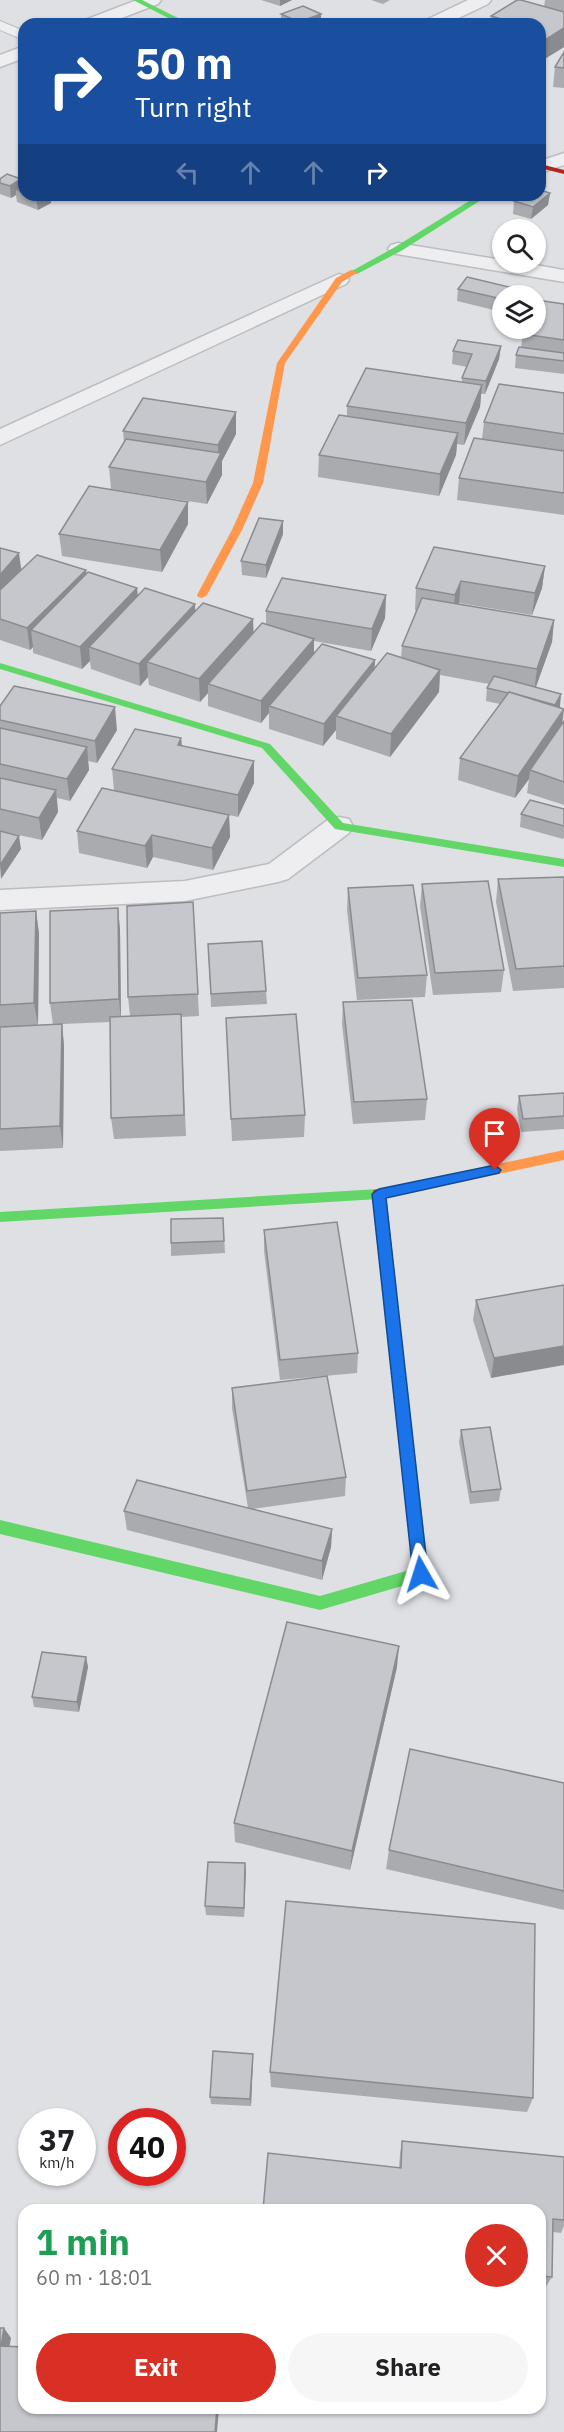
<!DOCTYPE html>
<html lang="en">
<head>
<meta charset="utf-8">
<style>
  body { margin:0; font-family:"IBM Plex Sans",sans-serif; background:#f6f6f6; color:#202124; height:100vh; display:flex; flex-direction:column; font-size:22px; white-space:nowrap }
  * { box-sizing:border-box; margin:0 }
  p { font-size:20px; color:#757577 }
  .icon { flex:none; width:33px; height:33px; fill:none; stroke:currentColor; stroke-width:2; stroke-linecap:round; stroke-linejoin:round }
  .map { position:relative; flex:1; overflow:hidden }
  .details { position:absolute; left:18px; top:2204px; width:528px; height:210px; display:flex; flex-direction:column; background:#fff; border-radius:18px; box-shadow:0 2px 4px #0004 }
  .details>* { flex:none }
  .guide { position:absolute; left:18px; top:18px; width:528px; height:183px; border-radius:18px; box-shadow:0 2px 4px #0004; background:#1a4fa0; color:#fff; overflow:hidden }
  .fabs { position:absolute; left:492px; top:219px; display:grid; gap:12px }
  .fabs a { display:grid; place-items:center; width:54px; height:54px; border-radius:50%; background:#fff; box-shadow:0 2px 4px #0004; font-size:30px }
  .speed { position:absolute; left:18px; top:2108px; display:flex; gap:12px; font-size:30px; font-weight:700; text-align:center }
  .speed>* { display:grid; place-content:center; width:78px; height:78px; border-radius:50%; background:#fff; box-shadow:0 2px 4px #0004; line-height:1 }
  .speed small { font-size:15px; font-weight:400 }
  .speed .limit { border:9px solid #d22; background:#fff; color:#111 }
  .pin { position:absolute; display:grid; place-items:center; width:51px; height:51px; color:#fff; margin:-62px -26px; border-radius:50% 50% 50% 0; rotate:-45deg; box-shadow:0 0 6px #0007 }
  .pin .icon { rotate:45deg }
  .me { position:absolute; width:66px; margin:-33px; rotate:354deg; stroke-linejoin:round; filter:drop-shadow(0 0 4px #0008) }
  .turn { display:flex; align-items:center; gap:21px; height:126px; padding:0 18px; font-size:27px }
  .turn .icon { width:78px; height:78px; stroke-width:2.5 }
  .turn b { display:block; font-size:42px; line-height:51px }
  .lanes { display:flex; align-items:center; height:57px; padding:0 18px; background:#0003; justify-content:center; gap:30px; direction:ltr }
  .lanes .off { opacity:.35 }
  .round { display:grid; place-items:center; flex:none; width:63px; height:63px; border-radius:32px; background:#f6f6f6 }
  .headline { display:flex; align-items:center; justify-content:space-between; height:102px; padding:0 18px }
  h1 { font-size:36px; font-weight:700; line-height:45px; color:#1e9e55 }
  .cta { display:flex; gap:12px; margin-top:auto; padding:12px 18px }
  .cta a { flex:1; height:69px; border-radius:36px; background:#d93025; color:#fff; font-size:24px; font-weight:700; line-height:69px; text-align:center }
  .cta a+a { background:#f6f6f6; color:#202124 }
  .map>svg:first-child { display:block }
</style>
</head>
<body>
<div class="map">
<svg width="564" height="2432" viewBox="0 0 564 2432">
  <rect width="100%" height="100%" fill="#dee0e4"/>
  <g fill="none" stroke-linecap="round" stroke-linejoin="round">
    <defs>
      <polygon id="lane" points="0,21 24,31 24,40 0,30"/>
      <g id="street">
        <polygon points="137,0 161,0 158,4 106,24 82,24 85,20"/>
        <polygon points="468,0 491,0 488,4 446,24 423,24 426,20"/>
        <polygon points="24,46 24,58 0,67 0,55"/>
        <polygon points="564,153 564,165 540,173 540,161"/>
        <polygon points="398,243 502,260 502,262 519,262 564,270 564,282 391,253 388,249 391,245"/>
        <polygon points="339,274 346,276 349,280 346,284 0,445 0,429"/>
        <polygon points="339,817 349,819 353,826 349,833 288,879 278,882 185,901 0,910 0,890 185,881 269,864 329,819"/>
      </g>
    </defs>
    <use href="#lane" stroke="#bbbdc0" stroke-width="2"/>
    <use href="#street" stroke="#bbbdc0" stroke-width="3"/>
    <use href="#lane" fill="#eeeef1" fill-rule="evenodd"/>
    <use href="#street" fill="#eeeef1" fill-rule="evenodd"/>
    <g fill="#63d668" fill-rule="evenodd">
      <polygon points="133,0 142,0 190,24 180,24"/>
      <polygon points="479,195 489,195 401,251 357,274 350,272 395,247"/>
      <polygon points="0,663 270,744 343,823 564,859 564,867 335,829 262,748 0,669"/>
      <polygon points="418,1181 423,1182 425,1186 423,1190 379,1199 0,1222 0,1212 379,1189"/>
      <polygon points="396,1346 401,1348 403,1352 429,1574 426,1579 320,1610 0,1534 0,1520 320,1596 413,1569 389,1352 391,1348"/>
    </g>
    <g fill="#ff974d" fill-rule="evenodd">
      <polygon points="351,270 358,272 342,282 285,363 263,483 242,530 207,595 202,598 198,597 197,595 232,530 253,483 277,363 336,278"/>
      <polygon points="564,1150 564,1160 418,1191 413,1190 411,1186 413,1182 418,1181"/>
    </g>
    <g fill="#b3261e" fill-rule="evenodd">
      <polygon points="540,164 564,170 564,174 540,168"/>
      <polygon points="379,1189 384,1190 386,1194 403,1352 401,1356 396,1358 391,1356 389,1352 372,1194 374,1190"/>
    </g>
  </g>
  <g fill="#a9abaf">
    <polygon points="261,0 292,0 280,6"/>
    <polygon points="371,0 390,0 383,4"/>
    <polygon points="545,0 564,0 564,47 543,60 540,59 540,24 490,24 491,16 544,7"/>
    <polygon points="281,14 321,24 281,24"/>
    <polygon points="564,52 564,88 553,87 555,67"/>
    <polygon points="0,179 21,179 22,186 24,185 24,195 50,195 51,203 38,210 17,202 16,195 11,198 0,194"/>
    <polygon points="550,193 548,205 531,219 513,214 514,201"/>
    <polygon points="513,288 513,296 502,296 502,312 457,301 458,289"/>
    <polygon points="564,304 564,374 515,368 516,355 521,347 523,334"/>
    <polygon points="501,346 499,359 485,394 481,394 480,407 464,445 457,444 456,455 439,496 318,477 319,455 347,416 347,406 462,382 462,378 467,367 452,364 453,351"/>
    <polygon points="564,393 564,515 457,500 459,478 482,439 484,422"/>
    <polygon points="236,412 236,434 222,461 222,475 207,504 111,489 109,467 124,442 123,431"/>
    <polygon points="188,502 188,524 162,572 62,556 59,534"/>
    <polygon points="283,534 266,578 242,575 241,561"/>
    <polygon points="0,548 21,570 86,575 137,588 138,596 195,604 195,611 253,632 266,624 266,611 386,595 385,618 371,651 314,641 314,653 375,660 374,669 401,658 402,646 416,611 415,610 416,588 545,566 542,588 532,615 459,603 459,604 554,620 552,642 536,687 559,708 563,723 564,721 564,805 527,793 529,779 515,798 458,780 460,758 500,704 486,701 487,688 489,684 440,675 439,692 390,757 336,739 336,730 323,746 269,729 269,713 261,723 208,706 208,693 200,702 149,685 148,677 140,686 91,669 90,661 82,669 33,653 33,647 30,650 0,640"/>
    <polygon points="0,706 117,730 97,763 88,761 89,770 70,801 57,798 58,812 42,840 0,831"/>
    <polygon points="181,738 182,746 254,783 238,817 229,815 230,837 213,870 153,857 147,868 79,853 77,831 114,790 112,769"/>
    <polygon points="564,809 564,837 563,839 520,827 521,814"/>
    <polygon points="564,877 564,988 513,991 496,902 498,879"/>
    <polygon points="422,884 504,970 501,992 433,995 420,906"/>
    <polygon points="348,888 427,975 425,997 357,1000 347,910"/>
    <polygon points="193,902 199,1016 181,1017 186,1136 114,1139 111,1118 110,1022 62,1024 64,1046 63,1148 0,1151 0,1027 53,1025 50,1003 118,908 120,930 121,1017 130,1016 128,997"/>
    <polygon points="36,911 39,934 38,1025 0,1027 0,913"/>
    <polygon points="208,944 266,991 267,1004 211,1007"/>
    <polygon points="343,1002 427,1099 425,1120 353,1124 342,1024"/>
    <polygon points="226,1018 305,1115 304,1137 232,1141"/>
    <polygon points="564,1093 564,1129 521,1132 517,1109 519,1096"/>
    <polygon points="223,1218 225,1253 171,1256 171,1243"/>
    <polygon points="264,1230 358,1353 357,1373 280,1380 264,1251"/>
    <polygon points="564,1285 491,1378 473,1320 476,1300"/>
    <polygon points="232,1388 346,1477 345,1496 253,1509 332,1529 331,1547 322,1580 127,1530 124,1511 248,1508 232,1408"/>
    <polygon points="461,1430 501,1489 499,1501 470,1504 459,1442"/>
    <polygon points="86,1657 88,1667 79,1712 34,1707 32,1697"/>
    <polygon points="397,1667 350,1870 235,1842 234,1823"/>
    <polygon points="564,1783 564,1910 386,1869 389,1850"/>
    <polygon points="245,1863 244,1917 206,1915 205,1906"/>
    <polygon points="253,2054 251,2106 211,2104 210,2097"/>
    <polygon points="270,2072 533,2098 527,2112 271,2087"/>
    <polygon points="402,2141 564,2220 564,2226 561,2233 553,2232 552,2277 545,2288 540,2288 540,2210 399,2168 400,2154"/>
  </g>
  <g fill="#8a8b8f">
    <polygon points="280,0 292,0 280,6"/>
    <polygon points="321,14 321,24 299,24 299,22"/>
    <polygon points="564,28 564,47 543,60 545,40"/>
    <polygon points="21,179 22,191 16,189 16,195 11,198 10,186"/>
    <polygon points="550,193 548,205 531,219 533,207"/>
    <polygon points="42,195 50,195 51,203 38,210 36,198"/>
    <polygon points="513,288 513,296 507,296"/>
    <polygon points="501,346 499,359 485,394 486,381"/>
    <polygon points="482,385 480,407 464,445 466,423"/>
    <polygon points="236,412 236,434 222,461 222,475 207,504 206,482 218,459 218,445"/>
    <polygon points="458,433 456,455 439,496 440,474"/>
    <polygon points="188,502 188,524 162,572 160,550"/>
    <polygon points="283,521 283,534 266,578 266,565"/>
    <polygon points="19,553 22,575 0,601 0,575"/>
    <polygon points="545,566 542,588 532,615 535,593"/>
    <polygon points="86,570 88,592 31,630 33,647 30,650 27,628"/>
    <polygon points="461,581 459,603 453,617 455,595"/>
    <polygon points="137,588 139,610 89,647 90,661 82,669 80,647"/>
    <polygon points="386,595 385,618 371,651 372,629"/>
    <polygon points="195,604 196,626 147,662 148,677 140,686 139,664"/>
    <polygon points="253,619 254,641 208,684 208,693 200,702 199,679"/>
    <polygon points="554,620 552,642 534,692 537,669"/>
    <polygon points="314,639 314,661 269,706 269,713 261,723 261,701"/>
    <polygon points="375,660 374,683 336,716 336,730 323,746 324,724"/>
    <polygon points="440,670 439,692 390,757 391,734"/>
    <polygon points="561,694 560,707 553,718 555,705"/>
    <polygon points="115,707 117,730 97,763 95,741"/>
    <polygon points="564,710 561,732 530,770 529,779 515,798 518,776"/>
    <polygon points="181,738 183,760 178,745"/>
    <polygon points="87,747 89,770 70,801 67,779"/>
    <polygon points="254,761 254,783 238,817 238,795"/>
    <polygon points="56,790 58,812 42,840 39,818"/>
    <polygon points="229,815 230,837 213,870 212,848"/>
    <polygon points="152,835 153,857 147,868 145,846"/>
    <polygon points="19,836 21,849 1,879 0,865"/>
    <polygon points="118,908 120,930 121,1021 119,999"/>
    <polygon points="36,911 39,934 38,1025 34,1003"/>
    <polygon points="62,1024 64,1046 63,1148 60,1126"/>
    <polygon points="564,1346 564,1365 491,1378 494,1358"/>
    <polygon points="332,1529 331,1547 322,1580 322,1561"/>
    <polygon points="399,1646 397,1667 350,1870 352,1851"/>
    <polygon points="86,1657 88,1667 79,1712 77,1702"/>
    <polygon points="245,1863 246,1872 244,1917 244,1908"/>
    <polygon points="253,2054 253,2061 251,2106 250,2099"/>
    <polygon points="4,2328 11,2338 8,2355 1,2346"/>
    <polygon points="217,2408 219,2408 217,2432 215,2432"/>
  </g>
  <g fill="#c5c7cc" stroke="#8a8b8f" stroke-width="1.5">
    <polygon points="517,0 521,0 564,12 564,28 545,40 540,39 540,24 519,24 491,16"/>
    <polygon points="303,6 321,14 299,22 281,14"/>
    <polygon points="564,52 564,68 555,67"/>
    <polygon points="7,174 21,179 10,186 0,183 0,179"/>
    <polygon points="24,185 24,193 16,189"/>
    <polygon points="540,190 550,193 533,207 514,201 522,195 540,195"/>
    <polygon points="30,195 42,195 36,198"/>
    <polygon points="467,277 513,288 507,296 502,296 502,299 458,289"/>
    <polygon points="537,300 564,304 564,340 523,334 525,328 536,328 536,304"/>
    <polygon points="458,340 501,346 486,381 462,378 472,354 453,351"/>
    <polygon points="519,347 564,353 564,361 516,355"/>
    <polygon points="366,368 482,385 466,423 347,406"/>
    <polygon points="499,384 564,393 564,434 484,422"/>
    <polygon points="143,398 236,412 218,445 123,431"/>
    <polygon points="339,415 458,433 440,474 319,455"/>
    <polygon points="474,438 564,451 564,493 459,478"/>
    <polygon points="126,439 221,453 206,482 109,467"/>
    <polygon points="89,486 188,502 160,550 59,534"/>
    <polygon points="259,518 283,521 266,565 241,561"/>
    <polygon points="434,547 545,566 535,593 461,581 455,595 416,588"/>
    <polygon points="0,548 19,553 0,575"/>
    <polygon points="37,555 86,570 27,628 0,619 0,590"/>
    <polygon points="88,572 137,588 80,647 31,630"/>
    <polygon points="282,578 386,595 372,629 266,611"/>
    <polygon points="145,588 195,604 139,664 89,647"/>
    <polygon points="422,598 554,620 537,669 402,646"/>
    <polygon points="203,603 253,619 199,679 147,662"/>
    <polygon points="262,623 314,639 261,701 208,684"/>
    <polygon points="322,644 375,660 324,724 269,706"/>
    <polygon points="387,653 440,670 391,734 336,716"/>
    <polygon points="494,676 561,694 555,705 509,692 508,693 487,688"/>
    <polygon points="14,686 115,707 95,741 0,720 0,706"/>
    <polygon points="509,692 564,709 518,776 460,758"/>
    <polygon points="564,721 564,782 530,770"/>
    <polygon points="0,728 87,747 67,779 0,764"/>
    <polygon points="135,729 181,738 178,745 254,761 238,795 112,769"/>
    <polygon points="0,778 56,790 39,818 0,809"/>
    <polygon points="102,788 229,815 212,848 152,835 145,846 77,831"/>
    <polygon points="530,800 564,809 564,826 521,814"/>
    <polygon points="0,831 19,836 0,865"/>
    <polygon points="564,877 564,966 516,969 498,879"/>
    <polygon points="488,881 504,970 435,973 422,884"/>
    <polygon points="413,885 427,975 358,978 348,888"/>
    <polygon points="193,902 198,994 128,997 127,906"/>
    <polygon points="118,908 119,999 50,1003 50,911"/>
    <polygon points="36,911 34,1003 0,1005 0,913"/>
    <polygon points="262,941 266,991 211,994 208,944"/>
    <polygon points="412,1000 427,1099 354,1102 343,1002"/>
    <polygon points="181,1014 184,1115 111,1118 110,1017"/>
    <polygon points="296,1014 305,1115 231,1119 226,1018"/>
    <polygon points="62,1024 60,1126 0,1129 0,1027"/>
    <polygon points="564,1093 564,1116 523,1119 519,1096"/>
    <polygon points="223,1218 224,1241 171,1243 171,1219"/>
    <polygon points="337,1222 358,1353 280,1360 264,1230"/>
    <polygon points="564,1285 564,1346 494,1358 476,1300"/>
    <polygon points="327,1376 346,1477 247,1491 232,1388"/>
    <polygon points="490,1427 501,1489 471,1492 461,1430"/>
    <polygon points="137,1480 332,1529 322,1561 124,1511"/>
    <polygon points="287,1622 399,1646 352,1851 234,1823"/>
    <polygon points="42,1652 86,1657 77,1702 32,1697"/>
    <polygon points="410,1749 564,1783 564,1891 389,1850"/>
    <polygon points="208,1862 245,1863 244,1908 205,1906"/>
    <polygon points="286,1901 535,1924 533,2098 270,2072"/>
    <polygon points="213,2051 253,2054 250,2099 210,2097"/>
    <polygon points="402,2141 564,2157 564,2220 553,2219 552,2277 540,2276 540,2210 263,2210 268,2153 401,2168"/>
    <polygon points="0,2328 4,2328 1,2346 24,2347 24,2408 217,2408 215,2432 0,2432"/>
  </g>
  <polygon fill="#1a73e8" stroke="#114b97" stroke-width="1.5" points="495,1165 501,1170 499,1173 386,1198 428,1574 426,1579 421,1581 415,1579 413,1574 372,1194 379,1189"/>
</svg>
<div class="fabs">
<a><svg class="icon" aria-label="search" viewBox="0 0 24 24"><circle cx="10" cy="10" r="6"/><path d="M15 15l6 6"/></svg></a>
<a><svg class="icon" aria-label="layers" viewBox="0 0 24 24"><path d="M12 4l9 5-9 5-9-5zM3 14l9 5 9-5"/></svg></a>
</div>
<div class="speed"><div>37<small>km/h</small></div><div class="limit">40</div></div>
<div class="pin" style="left:495px;top:1170px;background:#d93025"><svg class="icon" aria-label="arrive" viewBox="0 0 24 24"><path d="M6 21V4h12l-3 4 3 4H6"/></svg></div>
<svg class="me" style="left:421px;top:1574px" viewBox="-20 -20 40 40"><path d="M0-17L14 15 0 8-14 15z" fill="#1a73e8" stroke="#fff" stroke-width="4"/></svg>
<div class="guide">
<div class="turn"><svg class="icon" aria-label="right" viewBox="0 0 24 24"><path d="M7 20v-9h11M14 6l5 5-5 5"/></svg><div><b>50 m</b>Turn right</div></div>
<div class="lanes"><svg class="icon off" aria-label="left" viewBox="0 0 24 24"><path d="M17 20v-9H6M10 6l-5 5 5 5"/></svg><svg class="icon off" aria-label="ahead" viewBox="0 0 24 24"><path d="M12 20V5M6 11l6-6 6 6"/></svg><svg class="icon off" aria-label="ahead" viewBox="0 0 24 24"><path d="M12 20V5M6 11l6-6 6 6"/></svg><svg class="icon" aria-label="right" viewBox="0 0 24 24"><path d="M7 20v-9h11M14 6l5 5-5 5"/></svg></div>
</div>
<section class="details">
<div class="headline"><div><h1>1 min</h1><p>60 m · 18:01</p></div><a class="round" style="background:#d93025;color:#fff"><svg class="icon" aria-label="close" viewBox="0 0 24 24"><path d="M6 6l12 12M18 6L6 18"/></svg></a></div>
<div class="cta"><a>Exit</a><a>Share</a></div>
</section>
</div>
</body>
</html>
